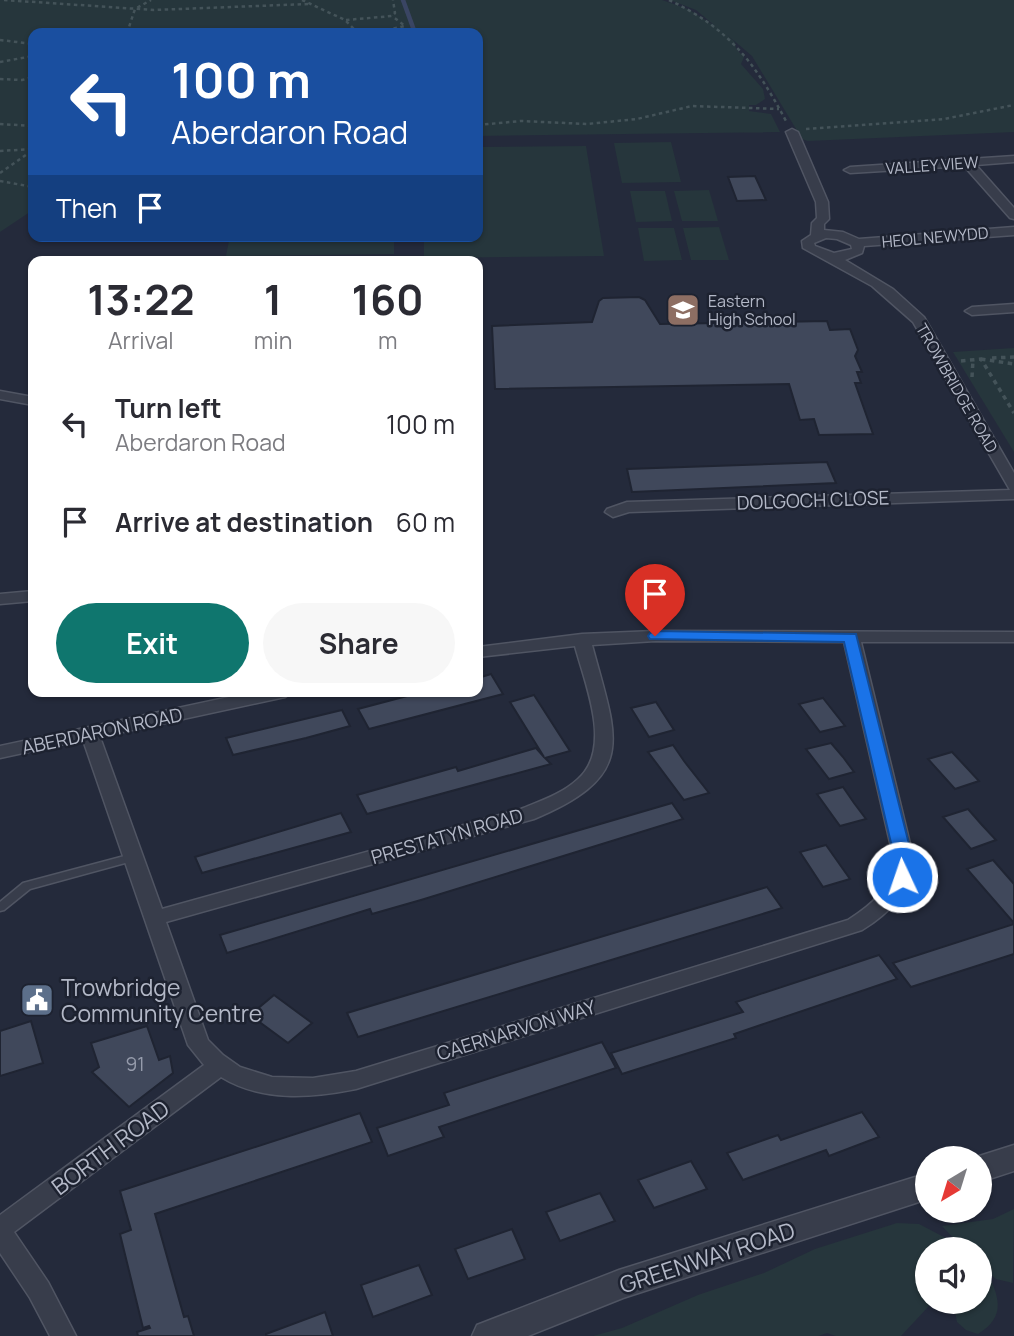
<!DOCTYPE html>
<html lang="en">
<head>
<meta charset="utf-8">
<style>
  body { margin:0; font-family:Manrope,sans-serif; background:#f7f7f7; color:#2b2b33; height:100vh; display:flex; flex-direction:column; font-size:26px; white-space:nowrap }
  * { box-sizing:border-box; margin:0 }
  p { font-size:23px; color:#7c7c81 }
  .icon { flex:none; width:38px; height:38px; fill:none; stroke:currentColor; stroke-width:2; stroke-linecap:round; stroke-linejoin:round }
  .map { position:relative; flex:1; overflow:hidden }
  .panel { position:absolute; left:28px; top:256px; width:455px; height:441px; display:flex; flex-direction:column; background:#fff; border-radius:14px; box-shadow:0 2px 5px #0004 }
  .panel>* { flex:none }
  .banner { position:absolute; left:28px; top:28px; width:455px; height:214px; border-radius:14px; box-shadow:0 2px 5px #0004; background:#1a4fa0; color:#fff; overflow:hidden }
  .needle { width:46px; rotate:218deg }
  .controls { position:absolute; left:915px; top:1146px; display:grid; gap:14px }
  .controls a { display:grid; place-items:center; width:77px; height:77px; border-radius:50%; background:#fff; box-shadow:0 2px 5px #0004; font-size:35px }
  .pin { position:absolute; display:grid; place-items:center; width:60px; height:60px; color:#fff; margin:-72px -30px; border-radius:50% 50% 50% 0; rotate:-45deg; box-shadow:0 0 7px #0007 }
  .pin .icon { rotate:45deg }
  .me { position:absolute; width:77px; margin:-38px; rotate:357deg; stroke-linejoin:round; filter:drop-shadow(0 0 5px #0008) }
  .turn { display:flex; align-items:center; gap:24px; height:147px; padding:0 28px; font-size:32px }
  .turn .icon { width:91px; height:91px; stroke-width:2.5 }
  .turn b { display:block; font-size:49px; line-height:60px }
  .then { display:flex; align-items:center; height:66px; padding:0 28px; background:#0003; gap:14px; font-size:26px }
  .eta { display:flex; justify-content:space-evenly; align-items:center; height:119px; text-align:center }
  .eta b { font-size:42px; font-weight:700; line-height:49px }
  .action { display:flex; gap:14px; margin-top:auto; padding:14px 28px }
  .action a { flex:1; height:80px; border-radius:42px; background:#0f766e; color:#fff; font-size:28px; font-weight:700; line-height:80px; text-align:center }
  .action a+a { background:#f7f7f7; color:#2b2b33 }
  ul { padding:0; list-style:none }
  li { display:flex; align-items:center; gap:21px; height:98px; padding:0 28px }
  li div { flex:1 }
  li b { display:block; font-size:26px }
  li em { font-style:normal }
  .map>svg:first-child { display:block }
</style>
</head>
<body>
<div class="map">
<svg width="1014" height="1336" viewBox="0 0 1014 1336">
  <rect width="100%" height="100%" fill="#242a3b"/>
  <g fill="#26363c">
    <polygon points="0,0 662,0 688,9 715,26 696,10 670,0 1014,0 1014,132 808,141 802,139 752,56 725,33 735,42 736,49 744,57 741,64 763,89 765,99 756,105 749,105 749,111 771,114 780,132 478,136 478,33 33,33 33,210 0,232"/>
    <polygon points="671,142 681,182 622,183 614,143"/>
    <polygon points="586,146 604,256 424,258 424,236 478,236 478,147"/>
    <polygon points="709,190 718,221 682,221 674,191"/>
    <polygon points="630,191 665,191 672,221 636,222"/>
    <polygon points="719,227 729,260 691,260 683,228"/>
    <polygon points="638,228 674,228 682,260 644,261"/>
    <polygon points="230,236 394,236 394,254 226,256"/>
    <polygon points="1014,348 1014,452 953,352"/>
    <path d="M 1014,1209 L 1013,1283 L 996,1279 L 986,1270 C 999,1296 1007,1316 978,1334 L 966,1330 L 957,1322 L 954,1307 L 946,1302 L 980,1302 L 980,1250 L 928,1250 L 928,1302 L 938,1302 L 929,1306 L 901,1336 L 836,1336 L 827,1333 L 818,1336 L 593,1336 L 622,1328 L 698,1295 L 764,1273 L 815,1249 L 897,1223 L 919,1224 L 961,1246 L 942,1226 L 993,1219 Z"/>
  </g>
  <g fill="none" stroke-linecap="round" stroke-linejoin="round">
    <polyline stroke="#3a4563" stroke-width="4.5" points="403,0 415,33"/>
  </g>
  <g fill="#40485b" stroke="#1f2432" stroke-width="2">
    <polygon points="755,176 766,200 737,201 728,177"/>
    <polygon points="639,297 645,300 660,324 827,321 830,330 850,329 858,350 855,356 862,372 857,372 861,383 855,383 873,434 819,435 814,419 800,420 789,384 495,389 492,326 592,322 599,301 603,298"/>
    <polygon points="827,462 836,483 632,492 627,469"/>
    <polygon points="491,674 503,694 369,729 358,709 426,691 478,691 478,678"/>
    <polygon points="534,695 570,751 545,758 551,764 367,814 357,795 456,767 458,771 536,748 544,757 510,702"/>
    <polygon points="823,698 845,726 820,732 799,704"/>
    <polygon points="656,702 674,730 649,737 631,708"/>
    <polygon points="342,710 350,726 306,738 233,755 226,738"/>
    <polygon points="831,743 843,757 854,772 829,779 806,749"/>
    <polygon points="673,745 684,761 709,793 684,800 648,752"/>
    <polygon points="952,752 966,767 979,781 955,789 928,759"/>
    <polygon points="843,787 854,803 866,819 840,826 817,794"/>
    <polygon points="672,803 683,819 421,900 372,914 370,909 227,953 220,935"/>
    <polygon points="968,809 982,825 996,840 971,849 943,817"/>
    <polygon points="341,813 351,832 202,873 195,857"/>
    <polygon points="826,845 850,879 823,887 800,852"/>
    <polygon points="993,860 1014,884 1014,923 967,869"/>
    <polygon points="767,887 782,908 358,1037 347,1013"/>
    <polygon points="1014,924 1014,954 911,987 893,963"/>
    <polygon points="879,955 897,979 734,1034 736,1038 622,1074 611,1053 743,1012 736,1002"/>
    <polygon points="274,995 312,1023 288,1043 250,1015"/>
    <polygon points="31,1021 43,1063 0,1076 0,1031"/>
    <polygon points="147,1026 159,1060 170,1056 173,1073 129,1107 92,1072 99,1067 91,1043"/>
    <polygon points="602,1042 616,1068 439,1127 444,1137 388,1156 377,1128 449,1105 444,1093"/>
    <polygon points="862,1112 879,1137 829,1156 826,1150 743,1180 727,1153 778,1135 781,1140"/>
    <polygon points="360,1113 372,1142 155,1214 184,1317 188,1316 194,1336 138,1336 137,1332 150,1328 149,1326 143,1328 120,1234 131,1230 120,1191"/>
    <polygon points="691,1161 707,1189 654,1208 638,1180"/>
    <polygon points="600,1193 615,1221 560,1241 546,1212"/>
    <polygon points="512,1229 525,1259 468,1279 455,1249"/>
    <polygon points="419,1265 432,1295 373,1317 361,1285"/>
    <polygon points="325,1312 333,1336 266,1336 266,1334"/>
  </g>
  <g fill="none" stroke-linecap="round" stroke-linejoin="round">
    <defs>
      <polygon id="service" points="132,854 136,856 137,858 136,860 30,889 4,910 0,911 0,902 23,883"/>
      <g id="minor">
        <path d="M 792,129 L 798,132 L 828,202 L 829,219 L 824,224 L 824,230 L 843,232 L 859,239 L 1014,227 L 1014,235 L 864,246 L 862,253 L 845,260 L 893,289 L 924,317 L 1014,473 L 1014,499 L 629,512 L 613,517 L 605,512 L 607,509 L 627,502 L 1010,490 L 913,322 L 872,286 L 803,248 L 802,241 L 811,235 L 812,223 L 817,218 L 816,202 L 786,132 ZM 826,238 L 837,239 L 851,245 L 852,249 L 834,253 L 815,246 L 814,243 Z"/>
        <polygon points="1014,156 1014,162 976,165 1014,208 1014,219 1010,218 964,166 850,173 844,170 850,167"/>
        <polygon points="1014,304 1014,312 972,315 965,311 972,307"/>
        <polygon points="0,391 33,397 33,405 0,399"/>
        <polygon points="33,591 33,601 0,604 0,594"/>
        <path d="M 655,631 L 1014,632 L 1014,642 L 861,642 L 914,860 C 908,893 890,913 862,930 L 356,1089 C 311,1098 262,1102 221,1077 L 14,1232 L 48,1282 L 76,1336 L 50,1336 L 30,1298 L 0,1253 L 0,1215 L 204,1065 L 188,1045 L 83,740 L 0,758 L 0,746 L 257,691 L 294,691 L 285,697 L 100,737 L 162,909 L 521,809 C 540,801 562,794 578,779 C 613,748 585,684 575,646 L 478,657 L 478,647 L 582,634 ZM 655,641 L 844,642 L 894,860 C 889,890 873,904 848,920 L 356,1071 L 313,1078 L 272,1077 L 240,1067 L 223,1055 L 208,1040 L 166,922 L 534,819 C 639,775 617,739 592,645 Z"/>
      </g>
      <g id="tertiary">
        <polygon points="1014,1145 1014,1171 980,1182 980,1158 973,1158"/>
        <polygon points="928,1173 928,1199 623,1298 528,1336 472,1336 477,1325 619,1270"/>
      </g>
    </defs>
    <use href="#service" stroke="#505563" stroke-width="3"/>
    <use href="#minor" stroke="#505563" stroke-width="3"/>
    <use href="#tertiary" stroke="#505563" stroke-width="3"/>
    <g stroke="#445359" stroke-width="2.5" stroke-dasharray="3.5 3.5" stroke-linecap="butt">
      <polyline points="4,0 154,10 308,4"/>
      <polyline points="302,0 345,20 358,33"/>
      <path d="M 669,0 C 730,29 755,63 786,121"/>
      <polyline points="346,20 392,16 395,13 393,0"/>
      <polyline points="127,33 135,9 151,0"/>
      <polyline points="373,33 405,26 392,16"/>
      <polyline points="0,40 33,44"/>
      <polyline points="0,62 33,56"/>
      <polyline points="0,79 22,80 33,77"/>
      <polyline points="0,124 33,126"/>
      <polyline points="478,125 521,121 587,124 637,119 692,106 779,109"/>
      <polyline points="806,129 944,119 1014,105"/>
      <polyline points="0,151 33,149"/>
      <polyline points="0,173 33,150"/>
      <polyline points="0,181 33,187"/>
    </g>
    <g stroke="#445359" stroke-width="3.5" stroke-dasharray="4.5 4.5" stroke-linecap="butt">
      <polyline points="992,358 1014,357"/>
      <polyline points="981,359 1014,364"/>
      <polyline points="961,361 981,359 1014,413"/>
      <polyline points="972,377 973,360"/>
    </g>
    <use href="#service" fill="#383d4b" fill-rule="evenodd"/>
    <use href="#minor" fill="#383d4b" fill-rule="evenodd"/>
    <use href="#tertiary" fill="#383d4b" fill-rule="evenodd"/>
  </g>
  <polygon fill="#1a73e8" stroke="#114b97" stroke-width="2" points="655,631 856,634 913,860 908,882 896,882 893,877 895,860 844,642 650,639 648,636 650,633"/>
  <defs>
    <symbol id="school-square" viewBox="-11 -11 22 22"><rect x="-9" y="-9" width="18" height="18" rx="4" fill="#8d6e63" stroke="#1d2230"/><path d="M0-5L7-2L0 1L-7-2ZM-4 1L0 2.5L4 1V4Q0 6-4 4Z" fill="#fff"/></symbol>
    <symbol id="civic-square" viewBox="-11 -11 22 22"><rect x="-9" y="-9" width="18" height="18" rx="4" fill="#5c6f8a" stroke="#1d2230"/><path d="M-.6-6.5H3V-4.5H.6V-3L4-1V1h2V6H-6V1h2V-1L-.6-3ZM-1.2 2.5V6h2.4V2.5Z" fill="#fff"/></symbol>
  </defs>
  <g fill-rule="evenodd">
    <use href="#school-square" x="664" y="291" width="38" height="38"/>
    <use href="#civic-square" x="18" y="981" width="38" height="38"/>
  </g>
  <g text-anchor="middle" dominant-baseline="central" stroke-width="5" stroke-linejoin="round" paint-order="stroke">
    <g font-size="16" fill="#b3b8c7" stroke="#1d2230">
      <text transform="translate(932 165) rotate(-4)">VALLEY VIEW</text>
      <text transform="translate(935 237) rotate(-5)">HEOL NEWYDD</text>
      <text transform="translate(957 388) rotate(60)">TROWBRIDGE ROAD</text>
    </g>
    <g font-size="16" fill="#b3b8c7" stroke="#1d2230" text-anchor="start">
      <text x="708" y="301">Eastern<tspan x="708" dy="18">High School</tspan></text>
    </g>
    <g font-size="19" fill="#b3b8c7" stroke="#1d2230">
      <text transform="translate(813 500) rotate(-2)">DOLGOCH CLOSE</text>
      <text transform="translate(102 731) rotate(-12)">ABERDARON ROAD</text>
      <text transform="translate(447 836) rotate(-16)">PRESTATYN ROAD</text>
      <text transform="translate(516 1030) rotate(-17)">CAERNARVON WAY</text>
    </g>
    <g font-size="19" fill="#969cac">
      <text x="135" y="1064">91</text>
    </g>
    <g font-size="23" fill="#b3b8c7" stroke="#1d2230" text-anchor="start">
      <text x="61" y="987">Trowbridge<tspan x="61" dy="26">Community Centre</tspan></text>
    </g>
    <g font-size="23" fill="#b3b8c7" stroke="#1d2230">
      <text transform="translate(110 1147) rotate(-37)">BORTH ROAD</text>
      <text transform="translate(707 1257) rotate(-18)">GREENWAY ROAD</text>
    </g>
  </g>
</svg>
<div class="controls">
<a><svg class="needle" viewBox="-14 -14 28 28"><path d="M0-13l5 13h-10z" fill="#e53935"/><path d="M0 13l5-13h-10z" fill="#7c7c81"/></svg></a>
<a><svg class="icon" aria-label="sound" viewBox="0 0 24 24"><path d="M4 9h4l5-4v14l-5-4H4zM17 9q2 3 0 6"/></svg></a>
</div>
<div class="pin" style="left:655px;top:636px;background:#d93025"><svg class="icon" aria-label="arrive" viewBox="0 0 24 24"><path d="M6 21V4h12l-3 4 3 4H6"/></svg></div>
<svg class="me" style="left:902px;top:877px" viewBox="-20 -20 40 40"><circle r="17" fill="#1a73e8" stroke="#fff" stroke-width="3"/><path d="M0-11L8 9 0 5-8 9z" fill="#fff"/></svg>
<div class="banner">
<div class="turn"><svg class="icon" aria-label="left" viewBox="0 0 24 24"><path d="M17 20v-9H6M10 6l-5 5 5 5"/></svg><div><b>100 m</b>Aberdaron Road</div></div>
<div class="then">Then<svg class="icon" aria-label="arrive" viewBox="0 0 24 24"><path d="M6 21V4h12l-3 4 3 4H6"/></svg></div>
</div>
<section class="panel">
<div class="eta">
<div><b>13:22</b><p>Arrival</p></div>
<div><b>1</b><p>min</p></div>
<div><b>160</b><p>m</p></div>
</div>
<ul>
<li><svg class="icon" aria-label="left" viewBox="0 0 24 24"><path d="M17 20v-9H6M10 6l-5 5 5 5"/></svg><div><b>Turn left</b><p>Aberdaron Road</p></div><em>100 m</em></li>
<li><svg class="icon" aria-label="arrive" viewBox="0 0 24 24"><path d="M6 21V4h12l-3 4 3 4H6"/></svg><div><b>Arrive at destination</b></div><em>60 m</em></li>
</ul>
<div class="action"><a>Exit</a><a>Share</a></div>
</section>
</div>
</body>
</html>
